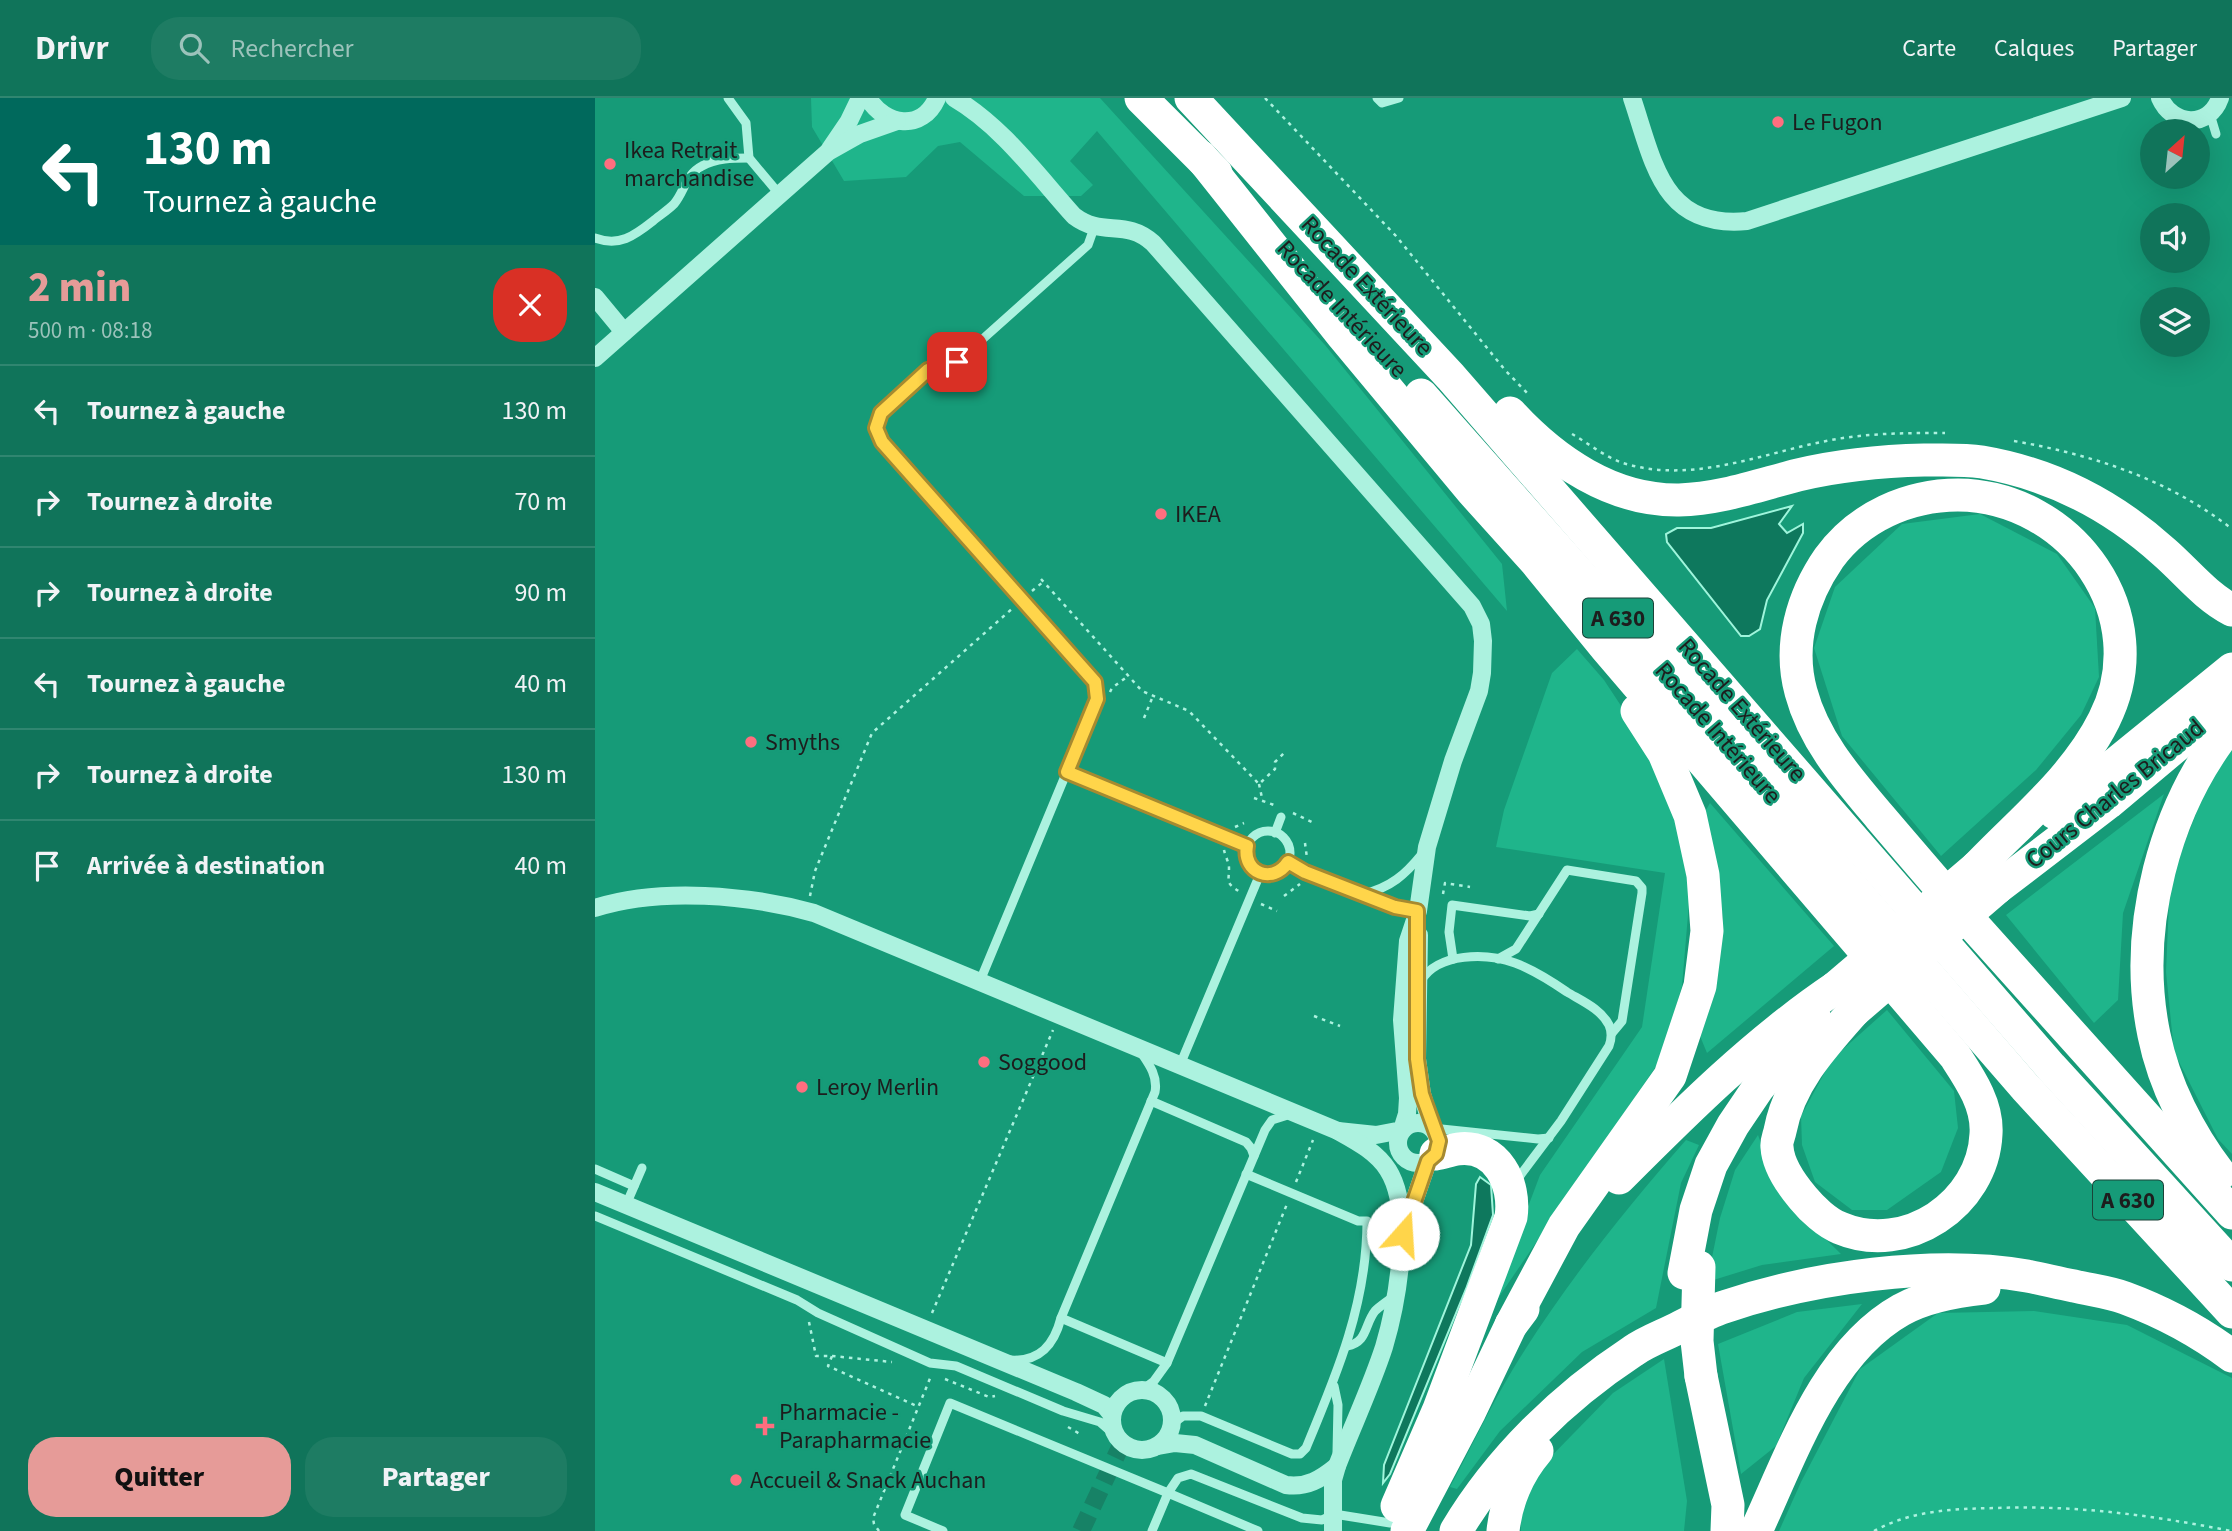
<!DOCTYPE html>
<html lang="fr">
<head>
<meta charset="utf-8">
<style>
  body { margin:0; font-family:"Source Sans 3",sans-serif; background:#1e7c63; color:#f1f3f6; height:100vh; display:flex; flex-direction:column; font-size:26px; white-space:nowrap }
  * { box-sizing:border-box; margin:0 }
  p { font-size:23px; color:#9cc3bb }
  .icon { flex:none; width:38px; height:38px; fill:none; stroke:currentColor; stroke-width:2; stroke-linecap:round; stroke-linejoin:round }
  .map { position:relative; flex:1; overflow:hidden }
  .panel { display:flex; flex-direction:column; background:#10745a; width:595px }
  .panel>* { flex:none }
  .hud { background:#00695c; color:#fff; overflow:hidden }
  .needle { width:46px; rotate:27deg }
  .tools { position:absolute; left:1545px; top:21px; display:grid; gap:14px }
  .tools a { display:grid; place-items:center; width:70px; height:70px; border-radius:50%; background:#10745a; box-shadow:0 7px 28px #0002; font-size:35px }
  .pin { position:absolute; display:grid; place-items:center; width:60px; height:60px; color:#fff; margin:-30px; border-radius:14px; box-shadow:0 4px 10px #0006 }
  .me { position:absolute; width:77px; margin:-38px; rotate:19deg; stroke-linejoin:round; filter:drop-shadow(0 0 5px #0008) }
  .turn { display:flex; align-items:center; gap:24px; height:147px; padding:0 28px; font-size:32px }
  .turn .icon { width:91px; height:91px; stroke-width:2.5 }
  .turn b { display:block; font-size:49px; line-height:60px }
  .round { display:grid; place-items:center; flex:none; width:74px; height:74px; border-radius:28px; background:#1e7c63 }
  .head { display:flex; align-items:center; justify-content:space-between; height:119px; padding:0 28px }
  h1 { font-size:42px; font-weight:800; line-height:52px; color:#e69b98 }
  .action { display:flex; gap:14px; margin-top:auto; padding:14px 28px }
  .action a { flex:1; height:80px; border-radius:28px; background:#e69b98; color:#111; font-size:28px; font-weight:800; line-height:80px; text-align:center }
  .action a+a { background:#1e7c63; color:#f1f3f6 }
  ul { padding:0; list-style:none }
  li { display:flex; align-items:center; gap:21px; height:91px; padding:0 28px; border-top:2px solid #308670 }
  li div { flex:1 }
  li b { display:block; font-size:26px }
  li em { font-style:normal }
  header { display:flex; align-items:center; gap:42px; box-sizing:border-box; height:98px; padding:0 35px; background:#10745a; border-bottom:2px solid #308670 }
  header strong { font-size:33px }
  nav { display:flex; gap:38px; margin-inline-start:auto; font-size:24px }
  .search { width:490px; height:63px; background:#1e7c63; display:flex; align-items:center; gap:18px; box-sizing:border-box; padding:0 24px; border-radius:28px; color:#9cc3bb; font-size:26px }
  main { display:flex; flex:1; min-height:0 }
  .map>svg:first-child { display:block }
</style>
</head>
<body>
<header>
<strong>Drivr</strong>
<div class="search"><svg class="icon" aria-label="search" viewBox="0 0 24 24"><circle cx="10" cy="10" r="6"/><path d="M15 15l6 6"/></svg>Rechercher</div>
<nav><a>Carte</a><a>Calques</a><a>Partager</a></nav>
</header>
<main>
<section class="panel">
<div class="hud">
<div class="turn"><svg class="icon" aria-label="left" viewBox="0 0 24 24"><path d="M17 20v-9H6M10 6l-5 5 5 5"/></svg><div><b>130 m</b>Tournez à gauche</div></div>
</div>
<div class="head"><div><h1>2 min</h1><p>500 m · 08:18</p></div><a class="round" style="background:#d93025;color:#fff"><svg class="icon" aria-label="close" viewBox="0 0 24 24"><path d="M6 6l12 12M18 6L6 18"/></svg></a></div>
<ul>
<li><svg class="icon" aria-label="left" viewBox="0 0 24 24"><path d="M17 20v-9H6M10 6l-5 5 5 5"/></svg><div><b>Tournez à gauche</b></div><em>130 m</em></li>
<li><svg class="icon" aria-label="right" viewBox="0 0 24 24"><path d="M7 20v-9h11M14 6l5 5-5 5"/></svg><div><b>Tournez à droite</b></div><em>70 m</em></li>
<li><svg class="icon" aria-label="right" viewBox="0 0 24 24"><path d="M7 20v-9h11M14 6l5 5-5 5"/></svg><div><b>Tournez à droite</b></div><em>90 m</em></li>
<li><svg class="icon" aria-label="left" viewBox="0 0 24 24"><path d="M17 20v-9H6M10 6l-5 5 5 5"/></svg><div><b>Tournez à gauche</b></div><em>40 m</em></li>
<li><svg class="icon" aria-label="right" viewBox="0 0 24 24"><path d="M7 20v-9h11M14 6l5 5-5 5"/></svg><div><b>Tournez à droite</b></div><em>130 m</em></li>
<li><svg class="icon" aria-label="arrive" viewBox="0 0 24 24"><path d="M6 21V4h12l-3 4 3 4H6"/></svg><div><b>Arrivée à destination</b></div><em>40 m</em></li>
</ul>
<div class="action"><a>Quitter</a><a>Partager</a></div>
</section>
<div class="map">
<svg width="1637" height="1433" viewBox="0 0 1637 1433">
  <rect width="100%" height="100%" fill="#169b78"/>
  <g fill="#1fb58b">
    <polygon points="216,0 505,0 730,247 907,466 912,513 502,33 475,63 498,87 486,98 429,98 365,44 343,48 311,79 249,83 217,29"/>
    <polygon points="1385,416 1462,456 1500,510 1504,579 1486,617 1441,672 1346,758 1247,638 1219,550 1240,489 1307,426"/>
    <polygon points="982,551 1009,582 1042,632 1079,717 1095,793 1087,888 1066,961 893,1215 945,1077 1047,929 1070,775 901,749 909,712 957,575"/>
    <polygon points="1637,646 1637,1056 1623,1041 1579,954 1571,874 1575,780 1622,664"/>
    <polygon points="1569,696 1528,815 1523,902 1499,925 1411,817"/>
    <polygon points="1115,705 1239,848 1112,955 1105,938 1128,820 1119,760 1107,719"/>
    <polygon points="1292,912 1359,993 1363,1030 1346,1074 1292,1112 1257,1112 1220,1084 1207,1047 1206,1018 1237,961"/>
    <polygon points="1163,1037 1184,1095 1246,1156 1167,1167 1112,1184 1125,1120 1140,1072"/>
    <path d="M 1091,1042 L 1104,1047 L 1086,1085 L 1061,1210 L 987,1254 L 905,1333 L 862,1391 L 855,1389 C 876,1350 895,1309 918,1271 C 968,1189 1028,1114 1091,1042 Z"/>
    <polygon points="1267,1206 1209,1280 1181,1348 1146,1376 1123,1246 1202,1214"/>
    <polygon points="1439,1213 1532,1227 1637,1280 1637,1433 1184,1433 1206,1384 1265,1271 1343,1215"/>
    <polygon points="1069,1261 1092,1403 1089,1433 926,1433 925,1416 937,1378 1018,1295"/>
  </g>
  <g fill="#0e785d" stroke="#9ff5dc" stroke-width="2">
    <polygon points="1197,408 1184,426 1192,435 1208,426 1208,435 1172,502 1165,531 1154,538 1146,538 1072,444 1071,436 1082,430 1116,430"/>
    <polygon points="885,1079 896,1087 898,1117 871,1191 795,1376 788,1385 789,1367 876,1147 881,1086"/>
  </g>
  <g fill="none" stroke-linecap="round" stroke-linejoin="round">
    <polyline stroke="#178266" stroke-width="18" stroke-dasharray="18 9" stroke-linecap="butt" points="486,1433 527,1345"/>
    <g stroke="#acf2df" stroke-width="2.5" stroke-dasharray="3.5 5" stroke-linecap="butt">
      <polyline points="670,0 801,138 910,272 933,296"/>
      <path d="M 977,336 C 993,345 1010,359 1028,365 C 1102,388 1175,351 1248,340 C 1282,335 1315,335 1350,335"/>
      <path d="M 1419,343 C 1498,357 1573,381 1637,431"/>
      <polyline points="446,481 547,593 594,613 664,686 680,671 680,664 689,655"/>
      <polyline points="437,493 448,484"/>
      <polyline points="515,594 517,590 533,578"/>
      <polyline points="549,620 558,598"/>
      <polyline points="664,686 667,700"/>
      <polyline points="659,700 682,708"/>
      <polyline points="698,715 719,725"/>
      <polyline points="640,729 649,725"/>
      <polyline points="710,745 712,760"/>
      <path d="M 629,752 C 630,757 634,765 634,770 C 634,785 630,784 645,794"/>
      <polyline points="848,796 850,785 875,789"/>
      <polyline points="215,798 220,773 277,635 419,509"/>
      <polyline points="689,798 705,786"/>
      <polyline points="666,806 682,813"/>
      <polyline points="719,918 745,928"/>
      <polyline points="701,1084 718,1042"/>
      <polyline points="337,1215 458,932"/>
      <polyline points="214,1224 221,1258 237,1258 233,1268 324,1309"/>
      <polyline points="237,1258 297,1264"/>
      <polyline points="350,1281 394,1299 400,1298"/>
      <polyline points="610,1308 692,1106"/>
      <polyline points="473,1329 485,1336"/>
      <polyline points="284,1433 279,1426 278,1420 336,1278"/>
      <path d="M 1279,1433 C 1318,1412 1357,1411 1400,1410 C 1481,1407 1556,1417 1636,1433"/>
    </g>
    <g stroke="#acf2df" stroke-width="9">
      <polyline points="133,0 151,25 154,60 185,97"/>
      <polyline points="782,0 787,5 804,0"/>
      <polyline points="1615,16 1621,36"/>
      <path d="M 0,140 C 24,149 39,138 58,123 C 64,118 73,112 79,106 C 90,93 90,77 107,68 C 121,60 138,60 154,60"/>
      <polyline points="472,674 652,748"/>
      <circle cx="673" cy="755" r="22"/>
      <polyline points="680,735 686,719"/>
      <polyline points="693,764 711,774 800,809 823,813"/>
      <path d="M 769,796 C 796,789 810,777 827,756"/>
      <polyline points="858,861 854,834 857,807 935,818 944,816"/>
      <polyline points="903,861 921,851 972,772 1041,783 1047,790 1047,795 1027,923 1017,935"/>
      <polyline points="385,883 502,601 501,584 287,344 281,330 287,315 333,272 362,264 493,147 499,130"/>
      <path d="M 826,883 C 843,854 892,855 920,865 C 939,872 956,883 972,894 C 987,903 1006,911 1014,927 C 1017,934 1017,940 1014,948 L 966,1023 L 921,1083"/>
      <polyline points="585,967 665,776"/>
      <polyline points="556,1003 651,1044 656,1050 659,1058"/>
      <polyline points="837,1030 943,1041 954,1040"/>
      <polyline points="0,1071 39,1088"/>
      <polyline points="31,1107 47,1070"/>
      <polyline points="0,1118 202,1202 223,1215 335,1265 361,1268 468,1313 505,1324 521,1338"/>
      <polyline points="466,1220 572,1265"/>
      <path d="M 752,1248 C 773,1244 769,1227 780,1213 C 785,1208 793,1203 799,1198"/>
      <path d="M 415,1262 C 445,1264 459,1247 466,1220 L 560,994 C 563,978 554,966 545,953"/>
      <polyline points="739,1288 743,1307 742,1354"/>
      <polyline points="547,1292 559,1283 572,1265 670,1032 677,1022 696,1016"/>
      <path d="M 577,1326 L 588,1318 L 606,1318 L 697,1356 L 705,1356 L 711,1350 C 742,1276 772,1205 772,1123 L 763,1123 L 651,1076"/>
      <polyline points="348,1433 310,1417 355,1305 573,1395 583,1380 596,1376 707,1420 727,1422 739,1416 795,1425"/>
      <polyline points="557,1433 573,1395 663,1433"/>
    </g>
    <g stroke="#acf2df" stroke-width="18">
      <path d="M 273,0 C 290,28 327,34 342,0"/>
      <path d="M 359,0 C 407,28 442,77 479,118 C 508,140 530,120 558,145 L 877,508 L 886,526 L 888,543 L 887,575 L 884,593 L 858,663 L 832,749 L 823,813 L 813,843 L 807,922 L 813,1000 L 812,1016 L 807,1032 L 781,1037 L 743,1033"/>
      <path d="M 1037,0 C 1059,65 1067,131 1152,123 L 1527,0"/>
      <path d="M 1565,0 C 1577,28 1614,31 1625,0"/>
      <polyline points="235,51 254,23 265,0"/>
      <polyline points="0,199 29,234"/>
      <polyline points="0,260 233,54 265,36 302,23"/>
      <path d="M 0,810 C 65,789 154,797 219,815 L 743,1033 C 761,1043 782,1054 793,1072 C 819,1113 802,1205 789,1249 C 776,1289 757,1329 742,1368 L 738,1382 L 738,1433"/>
      <polyline points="824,837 822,961 827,996 837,1030"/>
      <circle cx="823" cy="1045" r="20"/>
      <polyline points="0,1094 481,1294 509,1307 517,1317"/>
      <polyline points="810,1130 833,1063"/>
      <circle cx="547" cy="1322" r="30"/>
      <path d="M 563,1348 L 580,1345 L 600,1347 L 691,1387 C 712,1390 726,1381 742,1368"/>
    </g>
    <g stroke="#fff" stroke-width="33">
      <polyline points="546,0 621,75"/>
      <polyline points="596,0 856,279 1456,969 1637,1167"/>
      <path d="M 606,59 L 748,238 L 877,393 L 941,464 L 1012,551 L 1360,958 C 1375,981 1393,1007 1391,1036 C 1388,1106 1311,1158 1245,1130 C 1232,1125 1217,1111 1208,1100 C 1197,1087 1183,1067 1182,1049 C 1181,1044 1184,1038 1185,1033 C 1194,985 1227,949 1259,913"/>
      <polyline points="826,297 1034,532 1430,989 1637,1214"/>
      <path d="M 915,315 C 959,363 1017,403 1084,402 C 1125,401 1164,387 1203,377 C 1245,367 1286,363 1329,362 C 1348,362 1368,361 1387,364 C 1457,376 1517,407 1569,454 C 1592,474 1610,498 1637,512"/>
      <polyline points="1460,715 1637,571"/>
      <path d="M 1382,769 C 1426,723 1480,680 1509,622 C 1562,517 1477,398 1363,397 C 1313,397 1264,419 1234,460 C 1207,499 1193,547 1206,594 C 1219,643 1253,681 1285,719 C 1314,753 1343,787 1373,821 C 1460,919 1548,1017 1637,1115"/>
      <polyline points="1402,790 1513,705 1637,601"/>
      <path d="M 1625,1076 C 1595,1037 1569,987 1559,937 C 1537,831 1569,708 1637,625"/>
      <path d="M 1024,1080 C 1092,1012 1160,944 1240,890"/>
      <polyline points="1089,1175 1101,1112 1116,1067 1138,1027 1163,990 1220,921"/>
      <polyline points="916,1227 969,1128 1075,978 1105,888 1112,833 1108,777 1095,717 1069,655 1042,613"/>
      <polyline points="1106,1278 1133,1407 1132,1433"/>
      <path d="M 802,1408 L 844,1311 L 916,1119 C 921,1086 902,1046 863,1051 C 855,1052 848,1055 841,1056"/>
      <polyline points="812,1433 875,1313 916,1227 928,1211"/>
      <path d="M 861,1433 C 904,1361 968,1299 1038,1253 C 1052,1243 1070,1237 1085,1229 C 1099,1222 1114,1214 1129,1209 C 1218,1179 1338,1162 1432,1178 C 1448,1181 1463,1185 1479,1188 C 1495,1192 1514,1194 1530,1200 C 1568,1214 1605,1234 1637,1258"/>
      <path d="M 908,1433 C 911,1404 923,1375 942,1353"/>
      <path d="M 1161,1433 C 1196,1358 1231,1254 1306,1212 C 1331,1198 1361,1193 1389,1190"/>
    </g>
    <g stroke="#fff" stroke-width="33">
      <polyline points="1240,890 1382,769"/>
      <polyline points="1259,913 1402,790"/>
      <polyline points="1104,1169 1102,1243 1106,1278"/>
    </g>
  </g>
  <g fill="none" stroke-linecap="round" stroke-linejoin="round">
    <defs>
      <path id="route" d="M 362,264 L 333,272 L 286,315 L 281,330 L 287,344 L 500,584 L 502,601 L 472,674 L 652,748 C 647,775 678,787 693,764 L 710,774 L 800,809 L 822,813 L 822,961 L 827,996 L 844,1043 L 841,1056 L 833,1063 L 808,1136"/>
    </defs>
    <use href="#route" stroke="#a68a30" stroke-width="18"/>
    <use href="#route" stroke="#ffd54a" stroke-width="12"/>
  </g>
  <g fill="#ff6e7f" stroke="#169b78" stroke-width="2.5">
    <circle cx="1183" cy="24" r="7"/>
    <circle cx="15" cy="66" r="7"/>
    <circle cx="566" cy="416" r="7"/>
    <circle cx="156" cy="644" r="7"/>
    <circle cx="389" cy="964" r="7"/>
    <circle cx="207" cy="989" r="7"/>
    <path d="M166.5 1317.5h7v7h7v7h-7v7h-7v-7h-7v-7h7z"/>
    <circle cx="141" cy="1382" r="7"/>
  </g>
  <g text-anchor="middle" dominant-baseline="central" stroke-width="5" stroke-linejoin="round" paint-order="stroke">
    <g fill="#169b78" stroke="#1b4338" stroke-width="2">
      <rect x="988" y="500.5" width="70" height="39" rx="5"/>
      <rect x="1498" y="1082.5" width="70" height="39" rx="5"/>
    </g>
    <g font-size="23" font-weight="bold" fill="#1d1d1d">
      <text x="1023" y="520">A 630</text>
      <text x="1533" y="1102">A 630</text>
    </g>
    <g font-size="24" fill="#1d1d1d" stroke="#169b78" text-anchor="start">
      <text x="1197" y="24">Le Fugon</text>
      <text x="29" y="52">Ikea Retrait<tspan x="29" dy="28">marchandise</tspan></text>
      <text x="580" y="416">IKEA</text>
      <text x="170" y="644">Smyths</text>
      <text x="403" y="964">Soggood</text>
      <text x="221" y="989">Leroy Merlin</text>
      <text x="184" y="1314">Pharmacie -<tspan x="184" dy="28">Parapharmacie</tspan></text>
      <text x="155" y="1382">Accueil &amp; Snack Auchan</text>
    </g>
    <g font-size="24" fill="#1d1d1d" stroke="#169b78">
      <text transform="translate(772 188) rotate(47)">Rocade Extérieure</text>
      <text transform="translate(747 211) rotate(47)">Rocade Intérieure</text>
      <text transform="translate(1147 612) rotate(49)">Rocade Extérieure</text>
      <text transform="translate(1123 635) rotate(49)">Rocade Intérieure</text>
      <text transform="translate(1520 696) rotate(-39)">Cours Charles Bricaud</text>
    </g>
  </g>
</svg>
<div class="tools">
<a><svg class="needle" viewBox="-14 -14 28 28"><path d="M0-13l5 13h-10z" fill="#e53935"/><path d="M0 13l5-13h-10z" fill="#9cc3bb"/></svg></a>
<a><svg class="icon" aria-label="sound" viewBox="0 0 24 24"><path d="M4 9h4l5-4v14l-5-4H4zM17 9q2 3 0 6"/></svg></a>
<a><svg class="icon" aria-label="layers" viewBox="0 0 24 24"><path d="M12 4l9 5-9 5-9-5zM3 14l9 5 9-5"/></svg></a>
</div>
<div class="pin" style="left:362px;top:264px;background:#d93025"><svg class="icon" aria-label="arrive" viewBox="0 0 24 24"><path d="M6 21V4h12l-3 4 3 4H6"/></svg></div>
<svg class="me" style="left:808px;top:1136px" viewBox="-20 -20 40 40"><circle r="19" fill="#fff"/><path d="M0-13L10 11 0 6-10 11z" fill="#ffd54a"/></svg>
</div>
</main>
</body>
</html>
